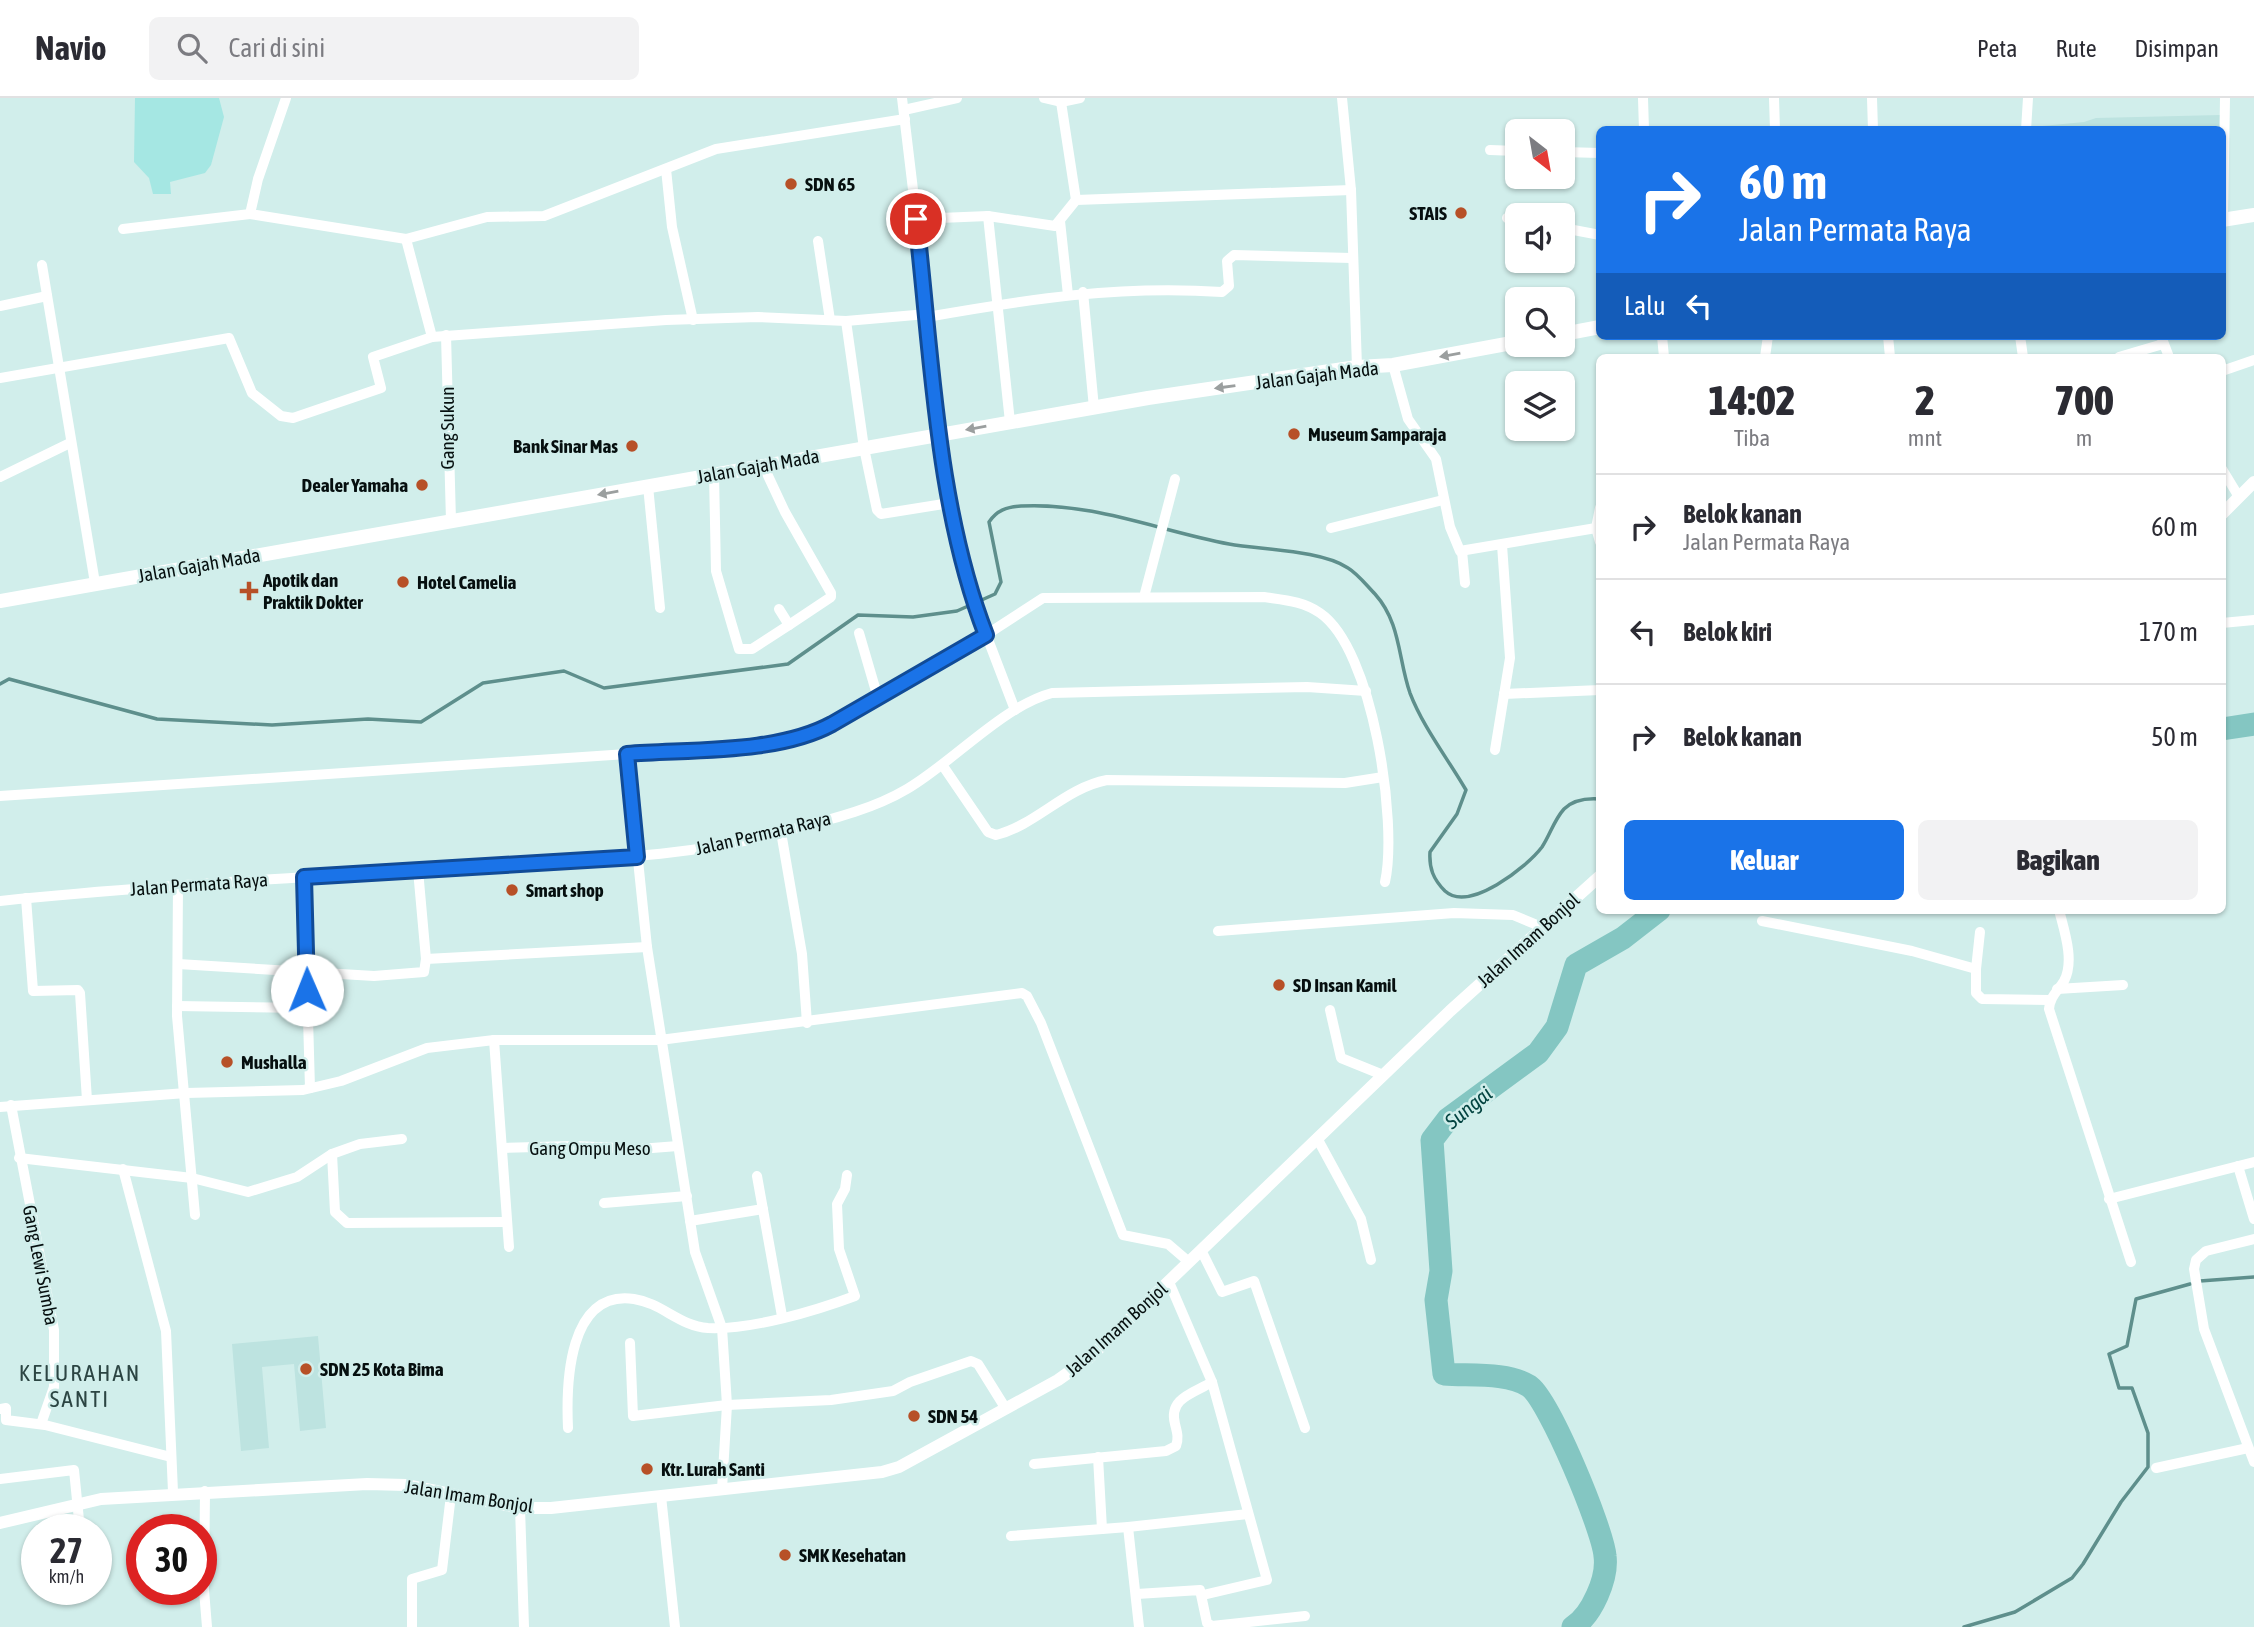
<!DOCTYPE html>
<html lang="id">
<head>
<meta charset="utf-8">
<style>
  body { margin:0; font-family:"Asap Condensed",sans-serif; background:#f2f2f3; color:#2b2b33; height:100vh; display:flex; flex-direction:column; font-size:26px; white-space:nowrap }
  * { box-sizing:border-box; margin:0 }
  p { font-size:23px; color:#7c7c81 }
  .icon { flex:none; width:38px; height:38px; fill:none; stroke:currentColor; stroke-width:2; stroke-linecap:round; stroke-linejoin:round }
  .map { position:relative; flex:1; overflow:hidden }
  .side { position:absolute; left:1596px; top:256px; width:630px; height:560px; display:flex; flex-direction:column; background:#fff; border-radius:10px; box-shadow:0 2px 5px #0004 }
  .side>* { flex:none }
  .guide { position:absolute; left:1596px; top:28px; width:630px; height:214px; border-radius:10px; box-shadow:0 2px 5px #0004; background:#1a73e8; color:#fff; overflow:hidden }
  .needle { width:46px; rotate:149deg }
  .controls { position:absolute; left:1505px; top:21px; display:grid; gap:14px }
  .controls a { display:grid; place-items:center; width:70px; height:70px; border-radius:10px; background:#fff; box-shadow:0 2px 5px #0004; font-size:35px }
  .speed { position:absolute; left:21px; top:1416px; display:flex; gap:14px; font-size:35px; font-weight:700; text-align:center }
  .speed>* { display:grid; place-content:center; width:91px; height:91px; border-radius:50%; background:#fff; box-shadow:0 2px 5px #0004; line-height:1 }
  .speed small { font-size:18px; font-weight:400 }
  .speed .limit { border:10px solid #d22; background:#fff; color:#111 }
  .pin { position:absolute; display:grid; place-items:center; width:60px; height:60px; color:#fff; margin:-30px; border:4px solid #fff; border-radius:50%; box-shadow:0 2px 7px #0007 }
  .me { position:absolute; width:77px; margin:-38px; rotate:359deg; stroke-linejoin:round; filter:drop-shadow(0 0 5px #0008) }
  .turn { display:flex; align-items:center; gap:24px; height:147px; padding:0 28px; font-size:32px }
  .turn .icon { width:91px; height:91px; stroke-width:2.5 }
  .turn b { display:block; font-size:49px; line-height:60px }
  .then { display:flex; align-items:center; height:66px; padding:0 28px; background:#0003; gap:14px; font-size:26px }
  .eta { display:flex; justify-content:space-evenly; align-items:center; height:119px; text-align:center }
  .eta b { font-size:42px; font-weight:800; line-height:49px }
  .action { display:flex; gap:14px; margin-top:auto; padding:14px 28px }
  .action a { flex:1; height:80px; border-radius:10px; background:#1a73e8; color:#fff; font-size:28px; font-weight:800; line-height:80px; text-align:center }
  .action a+a { background:#f2f2f3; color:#2b2b33 }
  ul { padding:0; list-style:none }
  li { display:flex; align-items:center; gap:21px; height:105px; padding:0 28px; border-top:2px solid #e1e1e2 }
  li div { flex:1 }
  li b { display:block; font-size:26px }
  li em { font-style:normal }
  header { display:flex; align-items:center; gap:42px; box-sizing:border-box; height:98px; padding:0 35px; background:#fff; border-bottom:2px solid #e1e1e2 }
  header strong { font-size:33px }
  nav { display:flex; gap:38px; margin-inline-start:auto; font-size:24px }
  .search { width:490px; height:63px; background:#f2f2f3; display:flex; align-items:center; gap:18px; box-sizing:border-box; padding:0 24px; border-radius:10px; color:#7c7c81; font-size:26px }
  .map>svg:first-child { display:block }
</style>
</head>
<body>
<header>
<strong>Navio</strong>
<div class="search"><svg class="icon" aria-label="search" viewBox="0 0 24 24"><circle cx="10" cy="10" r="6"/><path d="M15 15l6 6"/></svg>Cari di sini</div>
<nav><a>Peta</a><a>Rute</a><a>Disimpan</a></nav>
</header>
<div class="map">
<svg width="2254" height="1529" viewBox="0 0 2254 1529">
  <rect width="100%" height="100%" fill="#d1eeeb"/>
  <g fill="#bde3e0">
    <polygon points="2220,17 2220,31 2031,32 2031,29 2084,24 2096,20"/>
    <polygon points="318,1238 326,1330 300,1333 294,1266 262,1269 269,1350 241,1353 232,1246"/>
  </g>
  <polygon fill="#a5e7e3" points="135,0 219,0 224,19 211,67 205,75 170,84 171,96 153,96 149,80 134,64"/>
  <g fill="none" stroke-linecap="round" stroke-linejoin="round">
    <g stroke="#5e8f8c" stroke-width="3.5">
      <path d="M 0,586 L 9,581 L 157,621 L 272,627 L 368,621 L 421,624 L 483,585 L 564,573 L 604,590 L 788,566 L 858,517 L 913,519 L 957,513 L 995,496 L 1001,484 L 989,424 C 997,412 1007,409 1021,408 C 1092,404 1160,433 1229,446 C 1262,452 1321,452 1348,470 C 1358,476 1367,488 1375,496 C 1401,525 1398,561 1410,595 C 1423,629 1448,661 1466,692 L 1457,716 L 1430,754 C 1429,770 1433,781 1445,793 C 1469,815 1527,769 1542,749 C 1550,737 1554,722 1564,711 C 1574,701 1587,700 1600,701"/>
      <polyline points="2200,1183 2254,1179"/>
      <polyline points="1964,1529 2015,1514 2072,1480 2083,1466 2121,1404 2148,1369 2148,1335 2132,1290 2119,1290 2109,1256 2127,1248 2136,1201 2190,1186"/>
    </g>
    <g stroke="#84c6c2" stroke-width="23">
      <polyline points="2222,631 2254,626"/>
      <path d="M 1573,1529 C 1592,1517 1608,1480 1605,1458 C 1603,1432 1549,1301 1529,1288 C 1507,1274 1470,1278 1444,1276 L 1436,1202 L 1441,1173 L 1432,1042 L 1448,1021 L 1538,955 L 1557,929 L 1576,867 L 1623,840 L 1659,812"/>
    </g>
    <g stroke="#fff" stroke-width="10">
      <polyline points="286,0 258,81 250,116 406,141 487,119 544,118 716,51 905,21"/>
      <polyline points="902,0 953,425 971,497 1015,612"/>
      <polyline points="1044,0 1061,4 1080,0"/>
      <polyline points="1342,0 1351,92 1357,269"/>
      <polyline points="1643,0 1644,32"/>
      <polyline points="1774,0 1775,32"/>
      <polyline points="1872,0 1873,32"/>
      <polyline points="1061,4 1076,102"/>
      <polyline points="904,12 957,0"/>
      <polyline points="2026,32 2028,0"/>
      <polyline points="1490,52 1517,53"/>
      <polyline points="1563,54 1600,55"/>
      <polyline points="666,71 672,129 693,222"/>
      <polyline points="988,118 1010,324"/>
      <polyline points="1507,120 1517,122"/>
      <polyline points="916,121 988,118 1055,128 1076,102 1351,92"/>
      <polyline points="2223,122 2225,0"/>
      <polyline points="1060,123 1068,197"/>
      <polyline points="1563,130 1600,137"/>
      <polyline points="123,131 250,116"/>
      <polyline points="406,141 432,239 666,222 758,219 846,223 927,216"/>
      <polyline points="818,143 830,222"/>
      <polyline points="42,167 95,485"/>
      <polyline points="1083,194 1094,310"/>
      <polyline points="0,208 47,198"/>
      <path d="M 927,219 C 1029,201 1119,187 1222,194 L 1229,188 L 1227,163 L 1234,157 L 1352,160"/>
      <polyline points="846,223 864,350 877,412 881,416 950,405"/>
      <polyline points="446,237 451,423"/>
      <polyline points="1662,238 1664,259"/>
      <polyline points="1888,238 1890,259"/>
      <polyline points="2020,238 2023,259"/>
      <polyline points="2161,238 2169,259"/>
      <polyline points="1765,259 1768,238"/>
      <polyline points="2119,259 2163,246"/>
      <polyline points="1393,267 1408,321 1436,361 1450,429 1460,453 1596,430"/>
      <polyline points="2222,273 2254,262"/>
      <polyline points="0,280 229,240 252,295 281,318 293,320 381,290 373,259 432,239"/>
      <polyline points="763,367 785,414 831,495 831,499 789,527"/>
      <polyline points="2222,371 2239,399"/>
      <polyline points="714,376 716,473 739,551 752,551 789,527 779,511"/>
      <polyline points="0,379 70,345"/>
      <polyline points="648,388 660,510"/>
      <polyline points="1600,410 1596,430 1600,444"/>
      <polyline points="1331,430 1443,402"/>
      <polyline points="1462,453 1465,485"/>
      <polyline points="1144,499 1175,381"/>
      <polyline points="2222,525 2254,522"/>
      <polyline points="859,535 878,600"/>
      <polyline points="1504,596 1600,592"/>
      <polyline points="1495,652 1510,560 1502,447"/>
      <polyline points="627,656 647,849 695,1154 722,1230 727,1307 722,1391"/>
      <path d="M 943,668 L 988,734 L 996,737 C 1036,727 1065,690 1107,682 L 1345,685 L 1383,679"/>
      <path d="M 0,698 L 627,656 L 792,642 L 832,626 L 986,537 L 1043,500 L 1264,499 C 1284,502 1303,503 1320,515 C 1373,551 1398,725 1385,784"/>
      <polyline points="781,734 802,856 807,925"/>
      <polyline points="418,772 426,861 647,849"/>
      <polyline points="304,779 310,990"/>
      <polyline points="178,787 177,918 195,1117"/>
      <polyline points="26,800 33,893 78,892 80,895 87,1002"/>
      <path d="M 0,803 C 162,786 325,779 488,767 C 587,761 686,760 782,734 C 824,723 870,713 907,691 C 953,664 1003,608 1052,595 L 1307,589 L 1366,593"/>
      <path d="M 2059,812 C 2064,832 2075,863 2064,883 C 2058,893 2050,898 2049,911 L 2131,1164"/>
      <polyline points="1762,823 1912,853 1976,871 1976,895 1982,901 2050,902"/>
      <polyline points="1218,833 1454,815 1513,817 1542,829"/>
      <polyline points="178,866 374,878 424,874 426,861"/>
      <polyline points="1976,871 1980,834"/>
      <polyline points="2057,891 2123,887"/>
      <polyline points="177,908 307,910"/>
      <polyline points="1330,912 1341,960 1383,977"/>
      <polyline points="494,942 509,1149"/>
      <polyline points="11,1007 54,1232 54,1289 41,1326"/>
      <polyline points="0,1009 186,995 303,992 341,983 427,950 494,942 660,942 1022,895 1027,898 1041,925 1123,1137 1168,1146 1189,1164"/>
      <polyline points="1317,1040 1361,1121 1371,1162"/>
      <polyline points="502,1050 575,1048 639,1051 678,1048"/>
      <polyline points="332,1056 335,1114 347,1125 507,1124"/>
      <polyline points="19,1060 192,1080 248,1094 297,1079 332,1056 360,1046 402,1041"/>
      <polyline points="2238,1068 2254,1121"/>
      <polyline points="123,1071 166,1233 173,1394"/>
      <polyline points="757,1078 782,1218"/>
      <polyline points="2109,1101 2254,1064"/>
      <polyline points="604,1105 687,1098"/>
      <polyline points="690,1123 763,1111"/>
      <polyline points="2254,1141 2206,1153 2196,1162 2194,1171 2204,1231 2254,1364"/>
      <polyline points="1201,1152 1222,1194 1254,1183 1305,1330"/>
      <polyline points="630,1245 633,1318 727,1307 831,1302 893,1293 910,1284 971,1263 978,1266 1006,1311"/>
      <polyline points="0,1311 6,1310 6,1322 45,1327 171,1359"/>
      <path d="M 568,1330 C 566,1286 568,1191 634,1201 C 662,1205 679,1228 708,1230 C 751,1232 815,1213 855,1198 L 839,1151 L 837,1106 L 845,1091 L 847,1077"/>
      <polyline points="1098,1359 1102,1431"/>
      <path d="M 1034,1366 L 1166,1353 L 1176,1348 C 1179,1340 1177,1334 1175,1326 C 1168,1300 1194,1295 1212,1284 L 1169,1184"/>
      <polyline points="2156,1370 2248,1350"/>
      <polyline points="0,1381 74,1372 80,1432"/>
      <polyline points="205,1393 204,1492 207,1529"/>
      <polyline points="661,1398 675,1529"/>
      <polyline points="520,1410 524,1529"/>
      <polyline points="1128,1429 1139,1529"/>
      <polyline points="1011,1438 1128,1429 1248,1416"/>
      <polyline points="1137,1496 1200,1492 1207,1525 1212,1528 1305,1518"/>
      <polyline points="1203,1497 1267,1482 1212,1284"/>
      <polyline points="76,1500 80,1491"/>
      <polyline points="412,1529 412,1481 442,1472 451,1397"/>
    </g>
    <g stroke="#fff" stroke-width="12">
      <polyline points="2222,416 2254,384"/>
      <polyline points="0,1425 101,1401 367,1386 406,1387 520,1410 551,1410 882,1374 899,1369 1058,1282 1089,1260 1450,913 1600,778"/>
    </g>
    <g stroke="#fff" stroke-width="14">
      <polyline points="2222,122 2254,117"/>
      <polyline points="1563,236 1600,229"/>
      <polyline points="0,503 1148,300 1357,269 1393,267 1517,244"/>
    </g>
  </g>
  <defs><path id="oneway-solid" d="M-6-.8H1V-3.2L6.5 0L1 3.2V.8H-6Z" transform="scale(1.75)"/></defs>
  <g fill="#9b9f9f">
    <use href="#oneway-solid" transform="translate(1450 257) rotate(170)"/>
    <use href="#oneway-solid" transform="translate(1225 289) rotate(172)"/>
    <use href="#oneway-solid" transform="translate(976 330) rotate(170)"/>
    <use href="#oneway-solid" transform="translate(608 395) rotate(170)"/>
  </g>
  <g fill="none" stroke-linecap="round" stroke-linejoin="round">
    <defs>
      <path id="route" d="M 307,892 L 304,779 L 637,759 L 627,656 C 690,651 777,656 832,626 L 986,537 C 936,408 932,258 916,121"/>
    </defs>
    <use href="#route" stroke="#114b97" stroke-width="18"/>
    <use href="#route" stroke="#1a73e8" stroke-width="12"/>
  </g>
  <g fill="#b75027" stroke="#d1eeeb" stroke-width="2.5">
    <circle cx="791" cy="86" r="7"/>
    <circle cx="1461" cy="115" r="7"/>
    <circle cx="1294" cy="336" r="7"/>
    <circle cx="632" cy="348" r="7"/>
    <circle cx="422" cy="387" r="7"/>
    <circle cx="403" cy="484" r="7"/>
    <path d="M245.5 482.5h7v7h7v7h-7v7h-7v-7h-7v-7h7z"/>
    <circle cx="512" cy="792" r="7"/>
    <circle cx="1279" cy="887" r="7"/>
    <circle cx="227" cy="964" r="7"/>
    <circle cx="306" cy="1271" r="7"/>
    <circle cx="914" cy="1318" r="7"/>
    <circle cx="647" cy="1371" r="7"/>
    <circle cx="785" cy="1457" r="7"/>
  </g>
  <g text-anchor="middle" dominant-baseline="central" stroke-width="5" stroke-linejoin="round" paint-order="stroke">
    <g font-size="19" font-weight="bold" fill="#060f0f" stroke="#d1eeeb" text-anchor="start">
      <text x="805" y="86">SDN 65</text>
      <text x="1447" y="115" text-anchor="end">STAIS</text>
      <text x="1308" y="336">Museum Samparaja</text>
      <text x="618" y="348" text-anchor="end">Bank Sinar Mas</text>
      <text x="408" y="387" text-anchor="end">Dealer Yamaha</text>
      <text x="263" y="482">Apotik dan<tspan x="263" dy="22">Praktik Dokter</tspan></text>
      <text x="417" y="484">Hotel Camelia</text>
      <text x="526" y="792">Smart shop</text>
      <text x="1293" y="887">SD Insan Kamil</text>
      <text x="241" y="964">Mushalla</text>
      <text x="320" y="1271">SDN 25 Kota Bima</text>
      <text x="928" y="1318">SDN 54</text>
      <text x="661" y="1371">Ktr. Lurah Santi</text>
      <text x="799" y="1457">SMK Kesehatan</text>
    </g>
    <g font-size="19" fill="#060f0f" stroke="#d1eeeb">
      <text transform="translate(1317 277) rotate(-7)">Jalan Gajah Mada</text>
      <text transform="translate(447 330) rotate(-90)">Gang Sukun</text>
      <text transform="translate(758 368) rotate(-10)">Jalan Gajah Mada</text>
      <text transform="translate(199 467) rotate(-10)">Jalan Gajah Mada</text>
      <text transform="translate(763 735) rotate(-13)">Jalan Permata Raya</text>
      <text transform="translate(199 786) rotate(-4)">Jalan Permata Raya</text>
      <text transform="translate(1528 842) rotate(-42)">Jalan Imam Bonjol</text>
      <text x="590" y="1050">Gang Ompu Meso</text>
      <text transform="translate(41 1167) rotate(79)">Gang Lewi Sumba</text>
      <text transform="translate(1116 1231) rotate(-42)">Jalan Imam Bonjol</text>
      <text transform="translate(469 1398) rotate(9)">Jalan Imam Bonjol</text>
    </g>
    <g font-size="21" font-style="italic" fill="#044441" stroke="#d1eeeb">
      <text transform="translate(1468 1009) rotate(-39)">Sungai</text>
    </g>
    <g font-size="23" letter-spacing="2" fill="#2c4543" stroke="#d1eeeb">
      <text x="80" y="1275">KELURAHAN<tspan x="80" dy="26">SANTI</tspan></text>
    </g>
  </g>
</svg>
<div class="controls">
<a><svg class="needle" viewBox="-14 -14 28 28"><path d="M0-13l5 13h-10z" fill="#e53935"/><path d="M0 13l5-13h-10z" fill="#7c7c81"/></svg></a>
<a><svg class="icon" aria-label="sound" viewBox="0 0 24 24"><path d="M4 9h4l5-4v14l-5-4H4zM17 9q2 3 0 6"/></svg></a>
<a><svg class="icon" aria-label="search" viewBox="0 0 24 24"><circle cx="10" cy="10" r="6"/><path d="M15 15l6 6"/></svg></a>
<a><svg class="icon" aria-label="layers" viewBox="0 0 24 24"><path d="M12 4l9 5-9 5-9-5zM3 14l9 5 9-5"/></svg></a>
</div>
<div class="speed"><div>27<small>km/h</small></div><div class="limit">30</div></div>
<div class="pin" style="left:916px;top:121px;background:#d93025"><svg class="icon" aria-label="arrive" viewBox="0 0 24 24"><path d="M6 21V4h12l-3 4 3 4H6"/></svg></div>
<svg class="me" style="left:307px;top:892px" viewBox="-20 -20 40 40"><circle r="19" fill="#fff"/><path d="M0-13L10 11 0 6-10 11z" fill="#1a73e8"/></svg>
<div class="guide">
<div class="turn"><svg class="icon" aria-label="right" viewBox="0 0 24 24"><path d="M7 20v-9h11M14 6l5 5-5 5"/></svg><div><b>60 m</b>Jalan Permata Raya</div></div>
<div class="then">Lalu<svg class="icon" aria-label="left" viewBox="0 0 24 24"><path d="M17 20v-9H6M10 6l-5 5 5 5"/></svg></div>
</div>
<section class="side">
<div class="eta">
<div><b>14:02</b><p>Tiba</p></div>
<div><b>2</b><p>mnt</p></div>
<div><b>700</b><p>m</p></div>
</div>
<ul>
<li><svg class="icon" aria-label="right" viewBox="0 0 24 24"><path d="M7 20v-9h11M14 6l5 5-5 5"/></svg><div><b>Belok kanan</b><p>Jalan Permata Raya</p></div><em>60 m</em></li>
<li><svg class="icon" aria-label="left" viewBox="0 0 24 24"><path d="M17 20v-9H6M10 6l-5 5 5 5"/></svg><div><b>Belok kiri</b></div><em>170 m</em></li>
<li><svg class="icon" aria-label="right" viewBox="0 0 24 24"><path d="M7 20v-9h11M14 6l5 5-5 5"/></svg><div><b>Belok kanan</b></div><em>50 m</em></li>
</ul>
<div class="action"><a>Keluar</a><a>Bagikan</a></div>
</section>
</div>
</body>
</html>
